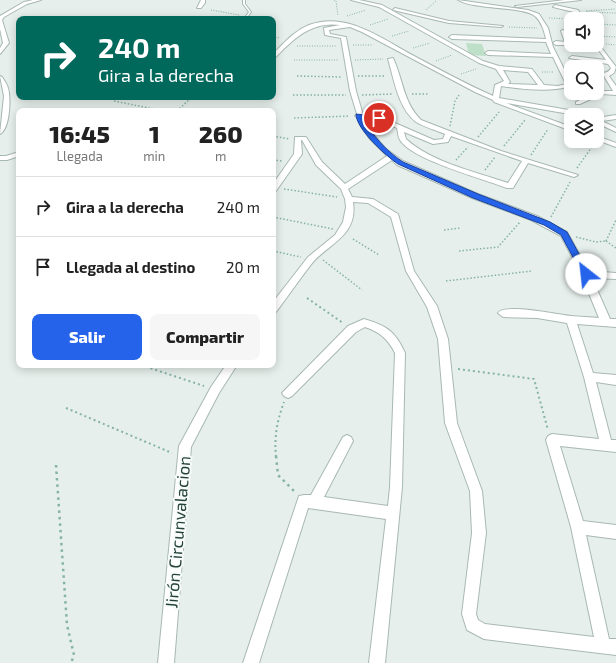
<!DOCTYPE html>
<html lang="es">
<head>
<meta charset="utf-8">
<style>
  body { margin:0; font-family:"Exo 2",sans-serif; background:#f6f6f6; color:#222; height:100vh; display:flex; flex-direction:column; font-size:15px; white-space:nowrap }
  * { box-sizing:border-box; margin:0 }
  p { font-size:13px; color:#767676 }
  .icon { flex:none; width:22px; height:22px; fill:none; stroke:currentColor; stroke-width:2; stroke-linecap:round; stroke-linejoin:round }
  .map { position:relative; flex:1; overflow:hidden }
  .drawer { position:absolute; left:16px; top:108px; width:260px; height:260px; display:flex; flex-direction:column; background:#fff; border-radius:8px; box-shadow:0 2px 10px #0003 }
  .drawer>* { flex:none }
  .guide { position:absolute; left:16px; top:16px; width:260px; height:84px; border-radius:8px; box-shadow:0 2px 10px #0003; background:#00695c; color:#fff; overflow:hidden }
  .fabs { position:absolute; left:564px; top:12px; display:grid; gap:8px }
  .fabs a { display:grid; place-items:center; width:40px; height:40px; border-radius:8px; background:#fff; box-shadow:0 2px 10px #0003; font-size:20px }
  .pin { position:absolute; display:grid; place-items:center; width:34px; height:34px; color:#fff; margin:-17px; border:2px solid #fff; border-radius:50%; box-shadow:0 1px 4px #0007 }
  .me { position:absolute; width:44px; margin:-22px; rotate:331deg; stroke-linejoin:round; filter:drop-shadow(0 0 3px #0008) }
  .turn { display:flex; align-items:center; gap:14px; height:84px; padding:0 16px; font-size:18px }
  .turn .icon { width:52px; height:52px; stroke-width:2.5 }
  .turn b { display:block; font-size:28px; line-height:34px }
  .eta { display:flex; justify-content:space-evenly; align-items:center; height:68px; text-align:center }
  .eta b { font-size:24px; font-weight:800; line-height:28px }
  .button { display:flex; gap:8px; margin-top:auto; padding:8px 16px }
  .button a { flex:1; height:46px; border-radius:8px; background:#2563eb; color:#fff; font-size:16px; font-weight:800; line-height:46px; text-align:center }
  .button a+a { background:#f6f6f6; color:#222 }
  ul { padding:0; list-style:none }
  li { display:flex; align-items:center; gap:12px; height:60px; padding:0 16px; border-top:1px solid #e0e0e0 }
  li div { flex:1 }
  li b { display:block; font-size:15px }
  li em { font-style:normal }
  .map>svg:first-child { display:block }
</style>
</head>
<body>
<div class="map">
<svg width="616" height="663" viewBox="0 0 616 663">
  <rect width="100%" height="100%" fill="#e6efeb"/>
  <polygon fill="#bfe0c8" points="466,43 482,44 486,56 469,55"/>
  <g fill="none" stroke-linecap="round" stroke-linejoin="round">
    <defs>
      <polygon id="service" points="243,0 245,0 245,4 251,12 246,19 244,19 249,12 243,4"/>
      <g id="minor">
        <polygon points="33,0 41,0 27,4 4,17 2,20 9,43 0,54 0,48 3,43 0,29 0,16 24,2"/>
        <polygon points="201,0 205,0 205,3 201,8 197,8"/>
        <path d="M 351,0 L 359,0 L 382,5 L 483,61 L 499,66 L 532,69 L 544,85 L 558,86 L 566,84 L 553,57 L 488,55 L 485,53 L 488,51 L 551,54 L 546,42 L 452,39 L 449,37 L 452,35 L 546,39 C 544,31 542,23 536,17 C 526,6 475,10 458,0 L 528,10 L 539,14 L 548,28 L 553,47 L 571,83 L 571,91 L 567,87 C 549,92 521,89 501,86 L 499,98 L 586,113 L 589,115 L 575,115 L 506,103 L 571,127 L 571,131 L 569,130 L 494,102 L 493,100 L 475,92 L 362,32 L 350,27 L 329,30 L 330,34 L 346,37 L 356,91 L 363,115 L 381,117 L 434,140 L 443,139 L 445,134 C 436,130 424,127 416,122 C 398,108 394,79 388,59 L 393,58 C 403,79 403,102 421,120 L 501,151 L 578,175 L 574,177 L 528,163 L 513,188 L 507,188 C 484,179 412,160 400,140 C 398,137 398,132 397,128 L 378,120 L 365,119 L 374,135 L 386,149 L 403,161 L 478,194 L 537,216 L 567,232 L 589,271 L 616,273 L 616,279 L 592,278 L 610,319 L 616,319 L 616,327 L 577,324 L 593,373 L 616,375 L 616,385 L 596,382 L 611,440 L 616,440 L 616,452 L 560,446 L 583,521 L 616,525 L 616,539 L 586,535 L 609,639 L 616,639 L 616,655 L 484,639 L 467,630 L 462,614 L 472,533 L 470,491 L 445,423 L 438,339 L 427,307 L 406,271 L 391,217 L 368,203 L 353,202 C 358,235 330,243 313,262 C 300,278 289,295 276,312 L 273,313 L 273,302 L 308,257 L 335,235 L 343,222 L 346,207 L 345,199 L 341,189 L 316,165 L 302,140 L 301,140 L 302,154 L 276,191 L 273,191 L 273,184 L 294,154 L 295,137 L 306,137 L 322,162 L 345,184 L 387,156 L 369,138 L 358,118 L 355,116 L 357,114 L 350,91 L 341,38 L 325,35 L 324,28 L 340,25 C 319,22 302,31 287,46 C 282,50 278,56 273,59 L 273,54 C 284,43 294,31 309,25 C 347,11 382,39 414,56 C 440,70 466,84 493,96 L 495,85 L 504,81 L 496,69 L 479,63 L 379,7 ZM 503,70 L 528,72 L 538,85 L 508,84 L 510,82 ZM 404,132 L 433,144 L 448,142 L 451,136 L 522,161 L 508,183 C 476,172 431,162 406,139 ZM 392,160 L 397,165 L 472,198 L 531,220 L 561,236 L 581,274 L 599,318 C 590,317 581,317 571,316 C 559,315 504,303 498,313 L 503,317 L 537,318 L 567,323 L 584,377 L 599,439 L 552,434 L 548,436 L 546,440 L 571,527 L 594,637 L 485,624 L 478,620 L 476,614 L 486,533 L 482,491 L 457,423 L 448,339 L 437,306 L 414,271 L 398,214 L 373,199 L 352,197 L 348,189 Z"/>
        <polygon points="565,0 581,0 517,7 515,6"/>
        <polygon points="612,0 616,0 616,2"/>
        <polygon points="555,5 578,10 584,19 580,19 574,12 553,7"/>
        <polygon points="395,8 449,21 503,26 501,27 449,23 393,10"/>
        <polygon points="563,30 565,31 571,45 573,45 556,45 553,43 556,41 565,42 561,31"/>
        <path d="M 597,42 L 616,67 L 614,73 L 609,76 L 616,86 L 616,95 L 602,94 L 580,104 L 576,104 L 576,102 L 599,91 L 613,91 L 604,76 L 597,76 L 597,72 C 603,73 608,74 611,68 L 608,64 L 569,58 L 572,56 L 606,60 L 595,45 L 597,45 Z"/>
        <path d="M 0,76 L 2,77 C 4,80 7,84 8,88 C 11,98 10,129 0,134 L 4,96 Z"/>
        <polygon points="616,115 616,119 602,121 616,128 616,132 597,123 597,118"/>
        <polygon points="597,136 616,143 616,147 597,140"/>
        <polygon points="19,152 19,156 7,160 0,160 0,156 6,156"/>
        <path d="M 364,319 C 387,326 395,331 405,353 L 402,487 L 385,663 L 369,663 L 386,519 L 308,508 L 259,663 L 243,663 L 299,496 L 304,495 L 311,495 L 343,437 L 347,435 L 351,437 L 353,441 L 324,497 L 388,506 L 390,487 L 395,353 C 388,339 380,332 365,327 L 356,332 L 292,396 L 288,398 L 284,396 L 282,393 L 348,326 Z"/>
        <polygon points="226,365 237,365 219,393 191,447 174,663 158,663 179,446 211,387"/>
      </g>
    </defs>
    <use href="#service" stroke="#a8b8b2" stroke-width="2"/>
    <use href="#minor" stroke="#a8b8b2" stroke-width="2"/>
    <g stroke="#86b3a5" stroke-width="1" stroke-dasharray="1 1.5" stroke-linecap="butt">
      <polyline points="334,0 336,1 338,16"/>
      <polyline points="211,10 239,15"/>
      <polyline points="426,10 437,0"/>
      <polyline points="586,11 616,9"/>
      <polyline points="587,12 616,13"/>
      <polyline points="347,16 366,10"/>
      <polyline points="549,18 571,19"/>
      <polyline points="597,24 616,25"/>
      <polyline points="370,25 388,19"/>
      <polyline points="509,27 537,28"/>
      <polyline points="392,36 409,31"/>
      <polyline points="599,36 616,37"/>
      <polyline points="273,37 280,38"/>
      <polyline points="606,44 616,45"/>
      <polyline points="353,45 372,45"/>
      <polyline points="297,46 336,46"/>
      <polyline points="413,48 430,43"/>
      <polyline points="294,60 339,60"/>
      <polyline points="355,60 383,59"/>
      <polyline points="436,61 452,55"/>
      <polyline points="542,72 553,72"/>
      <polyline points="461,74 476,69"/>
    </g>
    <g stroke="#86b3a5" stroke-width="1.5" stroke-dasharray="1.5 2" stroke-linecap="butt">
      <polyline points="297,76 342,77"/>
      <polyline points="358,76 386,76"/>
      <polyline points="412,94 429,94"/>
      <polyline points="293,95 346,95"/>
      <polyline points="362,95 392,94"/>
      <polyline points="114,101 164,111"/>
      <polyline points="177,111 192,97"/>
      <polyline points="294,118 350,116"/>
      <polyline points="450,126 455,101 459,95"/>
      <polyline points="273,136 289,139"/>
      <polyline points="478,137 499,112"/>
      <polyline points="504,146 525,120"/>
      <polyline points="531,155 548,129"/>
      <polyline points="273,160 282,161"/>
      <polyline points="456,160 468,147"/>
      <polyline points="577,168 594,144"/>
      <polyline points="485,170 495,157"/>
      <polyline points="284,189 337,197"/>
      <polyline points="273,217 333,229"/>
      <polyline points="551,217 570,182"/>
      <polyline points="444,230 461,228"/>
      <polyline points="576,237 596,242 606,241"/>
      <polyline points="353,239 379,255"/>
      <polyline points="606,241 616,220"/>
      <polyline points="606,241 616,248"/>
      <polyline points="273,251 301,257"/>
      <polyline points="459,251 498,247 520,222"/>
      <polyline points="323,260 362,290"/>
      <polyline points="446,281 532,271"/>
    </g>
    <g stroke="#86b3a5" stroke-width="2" stroke-dasharray="2 3" stroke-linecap="butt">
      <polyline points="307,298 343,323"/>
      <polyline points="141,365 204,386"/>
      <polyline points="458,369 534,379 548,430"/>
      <polyline points="66,408 172,453"/>
      <path d="M 276,457 C 274,437 277,421 284,402"/>
    </g>
    <g stroke="#86b3a5" stroke-width="2.5" stroke-dasharray="2.5 4" stroke-linecap="butt">
      <polyline points="276,456 278,475 296,493"/>
      <polyline points="56,465 67,625 74,655 71,663"/>
    </g>
    <use href="#service" fill="#fff" fill-rule="evenodd"/>
    <use href="#minor" fill="#fff" fill-rule="evenodd"/>
  </g>
  <path fill="#2563eb" stroke="#184099" d="M 356,114 L 381,117 L 381,120 L 379,120 L 363,118 C 372,135 386,151 403,162 L 478,194 L 550,222 L 567,232 L 590,274 L 589,276 L 583,276 L 561,235 L 544,225 L 473,198 L 398,164 C 386,156 356,129 356,114 Z"/>
  <g text-anchor="middle" dominant-baseline="central" stroke-width="4" stroke-linejoin="round" paint-order="stroke">
    <g font-size="17" fill="#24423a" stroke="#f7fbf9">
      <text transform="translate(177 532) rotate(-85)">Jirón Circunvalacion</text>
    </g>
  </g>
</svg>
<div class="fabs">
<a><svg class="icon" aria-label="sound" viewBox="0 0 24 24"><path d="M4 9h4l5-4v14l-5-4H4zM17 9q2 3 0 6"/></svg></a>
<a><svg class="icon" aria-label="search" viewBox="0 0 24 24"><circle cx="10" cy="10" r="6"/><path d="M15 15l6 6"/></svg></a>
<a><svg class="icon" aria-label="layers" viewBox="0 0 24 24"><path d="M12 4l9 5-9 5-9-5zM3 14l9 5 9-5"/></svg></a>
</div>
<div class="pin" style="left:379px;top:118px;background:#d93025"><svg class="icon" aria-label="arrive" viewBox="0 0 24 24"><path d="M6 21V4h12l-3 4 3 4H6"/></svg></div>
<svg class="me" style="left:586px;top:274px" viewBox="-20 -20 40 40"><circle r="19" fill="#fff"/><path d="M0-13L10 11 0 6-10 11z" fill="#2563eb"/></svg>
<div class="guide">
<div class="turn"><svg class="icon" aria-label="right" viewBox="0 0 24 24"><path d="M7 20v-9h11M14 6l5 5-5 5"/></svg><div><b>240 m</b>Gira a la derecha</div></div>
</div>
<section class="drawer">
<div class="eta">
<div><b>16:45</b><p>Llegada</p></div>
<div><b>1</b><p>min</p></div>
<div><b>260</b><p>m</p></div>
</div>
<ul>
<li><svg class="icon" aria-label="right" viewBox="0 0 24 24"><path d="M7 20v-9h11M14 6l5 5-5 5"/></svg><div><b>Gira a la derecha</b></div><em>240 m</em></li>
<li><svg class="icon" aria-label="arrive" viewBox="0 0 24 24"><path d="M6 21V4h12l-3 4 3 4H6"/></svg><div><b>Llegada al destino</b></div><em>20 m</em></li>
</ul>
<div class="button"><a>Salir</a><a>Compartir</a></div>
</section>
</div>
</body>
</html>
